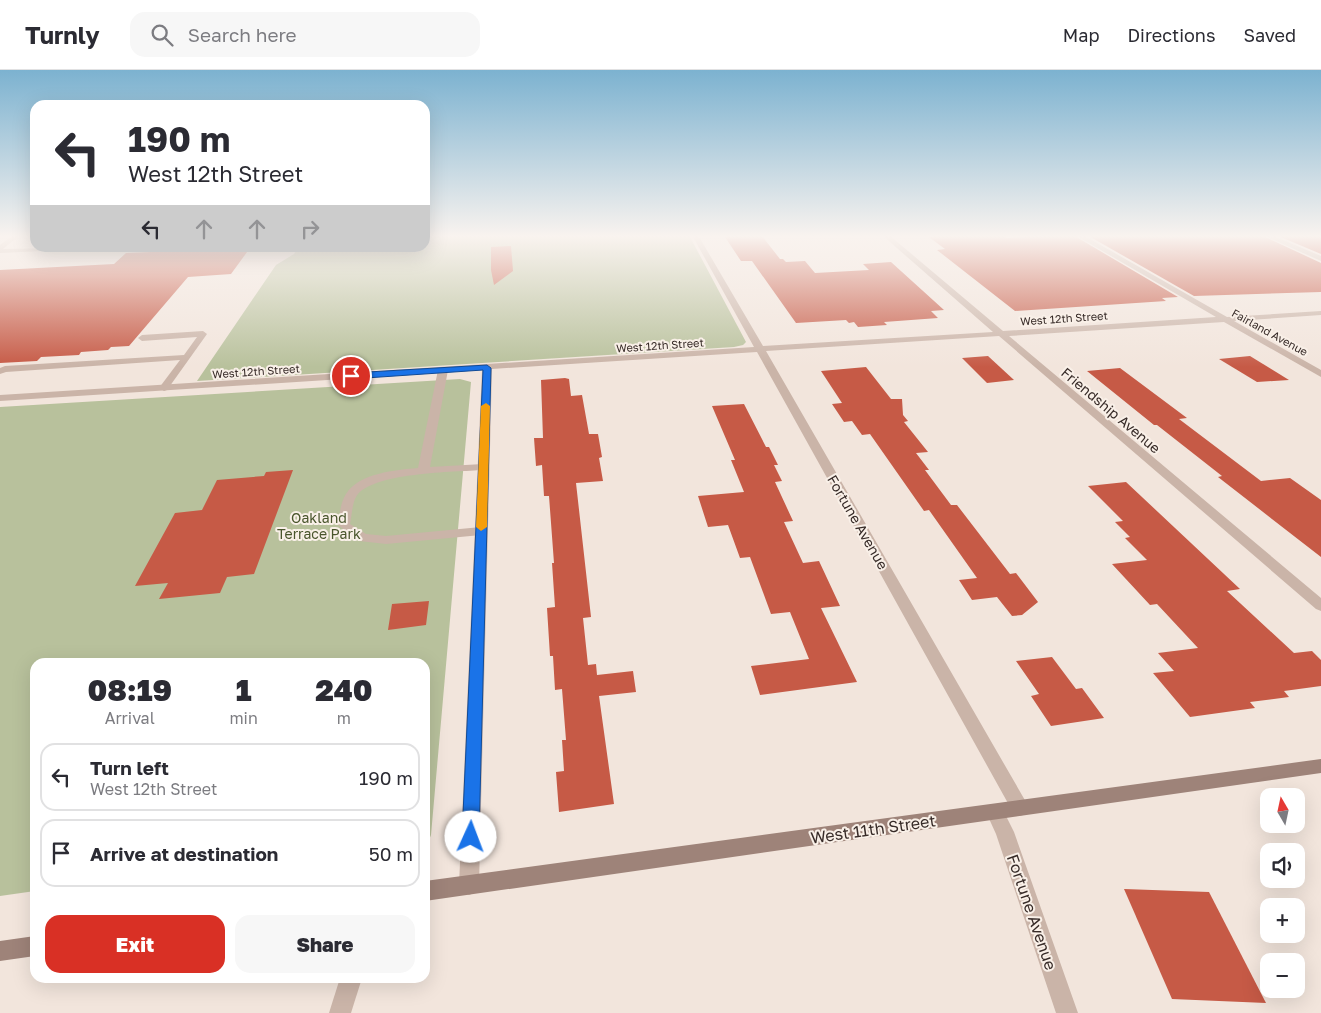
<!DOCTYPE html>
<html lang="en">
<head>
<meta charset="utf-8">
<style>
  body { margin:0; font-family:"Golos Text",sans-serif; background:#f7f7f7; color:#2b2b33; height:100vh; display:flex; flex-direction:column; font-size:19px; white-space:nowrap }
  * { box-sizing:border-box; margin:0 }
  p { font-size:16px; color:#7c7c81 }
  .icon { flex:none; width:28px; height:28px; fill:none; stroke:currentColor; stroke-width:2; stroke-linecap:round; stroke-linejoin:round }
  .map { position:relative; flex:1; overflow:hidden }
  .panel { position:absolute; left:30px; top:588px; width:400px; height:325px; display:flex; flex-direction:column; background:#fff; border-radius:15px; box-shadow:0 5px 20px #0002 }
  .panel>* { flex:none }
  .top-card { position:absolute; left:30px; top:30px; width:400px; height:152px; border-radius:15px; box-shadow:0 5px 20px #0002; background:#fff; color:#2b2b33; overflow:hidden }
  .needle { width:32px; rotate:351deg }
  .tools { position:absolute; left:1260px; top:718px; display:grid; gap:10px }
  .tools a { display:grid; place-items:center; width:45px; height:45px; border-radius:10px; background:#fff; box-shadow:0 5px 20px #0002; font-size:25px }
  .pin { position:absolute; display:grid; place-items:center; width:42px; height:42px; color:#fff; margin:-21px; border:2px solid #fff; border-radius:50%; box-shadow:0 1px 5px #0007 }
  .me { position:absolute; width:55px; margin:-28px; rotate:2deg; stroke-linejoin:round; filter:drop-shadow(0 0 4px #0008) }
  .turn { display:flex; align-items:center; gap:18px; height:105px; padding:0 15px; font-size:22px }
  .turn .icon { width:65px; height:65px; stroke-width:2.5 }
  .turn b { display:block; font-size:35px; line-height:42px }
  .lanes { display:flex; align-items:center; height:48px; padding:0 15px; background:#0003; justify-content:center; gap:25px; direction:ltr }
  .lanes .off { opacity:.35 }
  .eta { display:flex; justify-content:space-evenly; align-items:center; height:85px; text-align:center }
  .eta b { font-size:30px; font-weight:800; line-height:35px }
  .cta { display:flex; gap:10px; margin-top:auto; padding:10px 15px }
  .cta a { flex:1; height:58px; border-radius:15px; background:#d93025; color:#fff; font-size:20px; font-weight:800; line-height:58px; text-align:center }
  .cta a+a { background:#f7f7f7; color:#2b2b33 }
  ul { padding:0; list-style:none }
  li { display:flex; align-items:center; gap:15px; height:68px; margin:0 10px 8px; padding:0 5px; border:2px solid #e1e1e2; border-radius:15px }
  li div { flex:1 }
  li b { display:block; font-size:19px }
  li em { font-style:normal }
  header { display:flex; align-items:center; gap:30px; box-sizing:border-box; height:70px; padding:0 25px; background:#fff; border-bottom:1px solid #e1e1e2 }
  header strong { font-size:24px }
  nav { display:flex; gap:28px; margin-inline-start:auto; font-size:18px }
  .search { width:350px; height:45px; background:#f7f7f7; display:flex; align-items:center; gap:12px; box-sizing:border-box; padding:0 18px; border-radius:15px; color:#7c7c81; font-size:19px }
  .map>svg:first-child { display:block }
</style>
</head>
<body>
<header>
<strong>Turnly</strong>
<div class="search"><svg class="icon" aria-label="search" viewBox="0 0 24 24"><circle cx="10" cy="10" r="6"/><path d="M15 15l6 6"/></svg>Search here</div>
<nav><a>Map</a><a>Directions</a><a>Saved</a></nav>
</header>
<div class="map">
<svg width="1321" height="943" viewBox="0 0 1321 943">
  <rect width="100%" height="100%" fill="#f2e5dc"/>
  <g fill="#b8c19c">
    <polygon points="425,165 689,165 746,272 743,275 734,277 197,311 276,195 294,184 298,178 425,178"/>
    <polygon points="460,309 471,312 431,765 425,780 425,592 35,592 35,821 0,826 0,337"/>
  </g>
  <g fill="#c65a46">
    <polygon points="755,165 762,166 780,189 783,189 786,192 805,191 815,203 869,200 863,194 891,192 944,240 931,241 938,248 884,252 887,255 858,257 854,252 849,253 846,250 796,253 752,191 741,191 725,167"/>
    <polygon points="930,165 1006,165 1006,168 1073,165 1178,227 1162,228 1166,231 1015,241 937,180 945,179 929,167 933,167"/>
    <polygon points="1087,165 1261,165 1321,193 1321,222 1194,226"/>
    <polygon points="1276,165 1321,165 1321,184"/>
    <polygon points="511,176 513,201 494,215 491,200 491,177"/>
    <polygon points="250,178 231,204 188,207 129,276 111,277 108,280 81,282 79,285 41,287 37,291 0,293 0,200 114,194 126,183"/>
    <polygon points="988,286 1014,310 987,313 962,288"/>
    <polygon points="1250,286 1289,310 1257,312 1219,289"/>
    <polygon points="866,297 891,329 902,329 903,345 908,351 904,352 928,382 916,383 929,400 925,400 951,435 957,435 1010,504 1016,503 1038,532 1022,545 1012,546 997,527 972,530 959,510 977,508 929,440 924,441 870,364 862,365 852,351 844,352 832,334 842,333 821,301"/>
    <polygon points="1120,298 1187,348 1179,349 1261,411 1290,408 1321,430 1321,487 1218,407 1222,406 1157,355 1154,355 1087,301"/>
    <polygon points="565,308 569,309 571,326 582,325 589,364 598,364 602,387 599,388 603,411 576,413 591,547 583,548 588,595 596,594 597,605 633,601 636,622 599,626 614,734 559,742 556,702 564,701 562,670 566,670 562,619 555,620 553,586 550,586 547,538 555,537 552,493 554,493 549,426 544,426 542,395 536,396 534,368 543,368 541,310"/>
    <polygon points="744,334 766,377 769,377 778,395 774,395 782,411 775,412 793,451 784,452 803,493 819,491 840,536 821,538 857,612 760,625 751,596 809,589 790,542 771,544 750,487 740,488 728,455 708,457 698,426 744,422 731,390 735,390 712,336"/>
    <polygon points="293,400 254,504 227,507 220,523 159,529 168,513 135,516 175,443 202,440 217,410 264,406 266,402"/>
    <polygon points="1126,412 1240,519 1227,521 1294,583 1312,581 1321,590 1321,616 1284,621 1289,627 1250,632 1255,638 1190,647 1153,603 1174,601 1158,583 1198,578 1157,534 1150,535 1112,494 1147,490 1125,468 1130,467 1115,452 1123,451 1088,416"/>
    <polygon points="429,531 426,555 388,560 392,534"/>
    <polygon points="1052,587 1076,619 1082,618 1104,648 1051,656 1031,626 1039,624 1016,591"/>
    <polygon points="1124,819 1209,822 1266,933 1172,929"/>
  </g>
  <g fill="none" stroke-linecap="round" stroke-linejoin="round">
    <g fill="#cab4a8" fill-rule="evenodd">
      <polygon points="13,165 20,165 3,179 67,178 64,180 0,183 0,175"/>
      <polygon points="203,261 207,264 167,320 164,321 159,318 180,290 6,302 0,304 0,298 5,296 184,285 197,267 142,271 138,268 142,265"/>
      <path d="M 443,297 L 448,300 L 430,397 L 483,394 L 489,397 L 483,400 C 456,402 370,402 356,427 C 352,434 352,445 350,454 L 366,464 L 386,466 L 481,457 L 487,461 L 481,465 L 386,474 L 359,471 L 338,455 C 340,445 340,433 346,424 C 359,403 396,400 418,398 L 438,300 Z"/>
    </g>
    <g fill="#cab4a8" fill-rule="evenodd">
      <polygon points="692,165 698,165 763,276 993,262 882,165 889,165 1003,261 1216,247 1075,165 1083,165 1227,247 1321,241 1321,245 1234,251 1321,300 1321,307 1224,252 1009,266 1321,528 1321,541 1316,539 999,266 766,281 1026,732 1029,738 1026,744 1020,746 1014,744 757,282 492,299 479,815 476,822 469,825 462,822 459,815 482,300 0,331 0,325 754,277"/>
      <polygon points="1263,165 1271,165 1321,186 1321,191"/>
      <polygon points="995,734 1001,736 1014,762 1078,943 1056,943 996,764 986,742 989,736"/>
      <polygon points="340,908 362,908 351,943 329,943"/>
    </g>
    <g fill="#9e8379" fill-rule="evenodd">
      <polygon points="1321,689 1321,703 425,831 425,811"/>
      <polygon points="35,866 35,886 0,891 0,871"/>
    </g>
  </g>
  <linearGradient id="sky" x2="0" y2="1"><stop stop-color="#7cb2d0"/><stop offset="0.56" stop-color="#f9f3ef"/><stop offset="1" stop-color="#f9f3ef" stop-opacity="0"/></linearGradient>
  <rect width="1321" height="297" fill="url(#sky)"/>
  <polygon fill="#1a73e8" stroke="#114b97" points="487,295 491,298 479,767 477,772 471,775 465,772 462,767 483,300 351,309 347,306 351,303"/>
  <polygon fill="#f59e0b" points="486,333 490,336 487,457 481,461 476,457 481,336"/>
  <g text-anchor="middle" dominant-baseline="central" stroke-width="4" stroke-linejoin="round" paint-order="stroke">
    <g font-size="11" fill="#372b28" stroke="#f9f0e8">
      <text transform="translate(1064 248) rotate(-4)">West 12th Street</text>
      <text transform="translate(1270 262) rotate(29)">Fairland Avenue</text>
      <text transform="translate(660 275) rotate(-4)">West 12th Street</text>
      <text transform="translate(256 301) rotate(-4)">West 12th Street</text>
    </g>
    <g font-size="14" fill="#372b28" stroke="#f9f0e8">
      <text transform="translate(1111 340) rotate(40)">Friendship Avenue</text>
      <text transform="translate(858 452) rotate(60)">Fortune Avenue</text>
    </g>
    <g font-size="14" fill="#49552c" stroke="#f9f0e8">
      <text x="319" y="447">Oakland<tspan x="319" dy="16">Terrace Park</tspan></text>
    </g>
    <g font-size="16" fill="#372b28" stroke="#f9f0e8">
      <text transform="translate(873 759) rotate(-8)">West 11th Street</text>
      <text transform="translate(1032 842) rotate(71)">Fortune Avenue</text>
    </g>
  </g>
</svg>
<div class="tools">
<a><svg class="needle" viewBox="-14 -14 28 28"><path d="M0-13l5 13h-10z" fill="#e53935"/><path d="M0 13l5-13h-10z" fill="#7c7c81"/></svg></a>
<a><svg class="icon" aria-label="sound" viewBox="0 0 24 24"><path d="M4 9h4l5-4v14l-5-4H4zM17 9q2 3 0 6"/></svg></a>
<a>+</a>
<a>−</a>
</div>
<div class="pin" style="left:351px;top:306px;background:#d93025"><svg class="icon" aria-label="arrive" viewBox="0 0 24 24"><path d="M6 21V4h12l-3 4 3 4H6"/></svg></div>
<svg class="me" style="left:471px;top:767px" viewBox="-20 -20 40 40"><circle r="19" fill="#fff"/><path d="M0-13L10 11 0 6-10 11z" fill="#1a73e8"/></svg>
<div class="top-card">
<div class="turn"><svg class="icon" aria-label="left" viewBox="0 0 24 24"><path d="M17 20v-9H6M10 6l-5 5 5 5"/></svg><div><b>190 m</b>West 12th Street</div></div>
<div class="lanes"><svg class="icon" aria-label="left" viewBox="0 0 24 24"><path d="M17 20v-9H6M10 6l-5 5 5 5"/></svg><svg class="icon off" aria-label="ahead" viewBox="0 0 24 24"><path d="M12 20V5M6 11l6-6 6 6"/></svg><svg class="icon off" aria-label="ahead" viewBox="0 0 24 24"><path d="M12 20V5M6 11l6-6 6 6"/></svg><svg class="icon off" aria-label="right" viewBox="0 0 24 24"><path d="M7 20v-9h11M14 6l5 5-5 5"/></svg></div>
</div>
<section class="panel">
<div class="eta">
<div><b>08:19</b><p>Arrival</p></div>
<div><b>1</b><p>min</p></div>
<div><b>240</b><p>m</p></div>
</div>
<ul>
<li><svg class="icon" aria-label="left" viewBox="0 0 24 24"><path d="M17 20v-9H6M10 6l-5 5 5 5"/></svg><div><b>Turn left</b><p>West 12th Street</p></div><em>190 m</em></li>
<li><svg class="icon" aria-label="arrive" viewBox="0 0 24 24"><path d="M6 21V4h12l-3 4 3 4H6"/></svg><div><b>Arrive at destination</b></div><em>50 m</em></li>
</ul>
<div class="cta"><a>Exit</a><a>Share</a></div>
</section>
</div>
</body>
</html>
